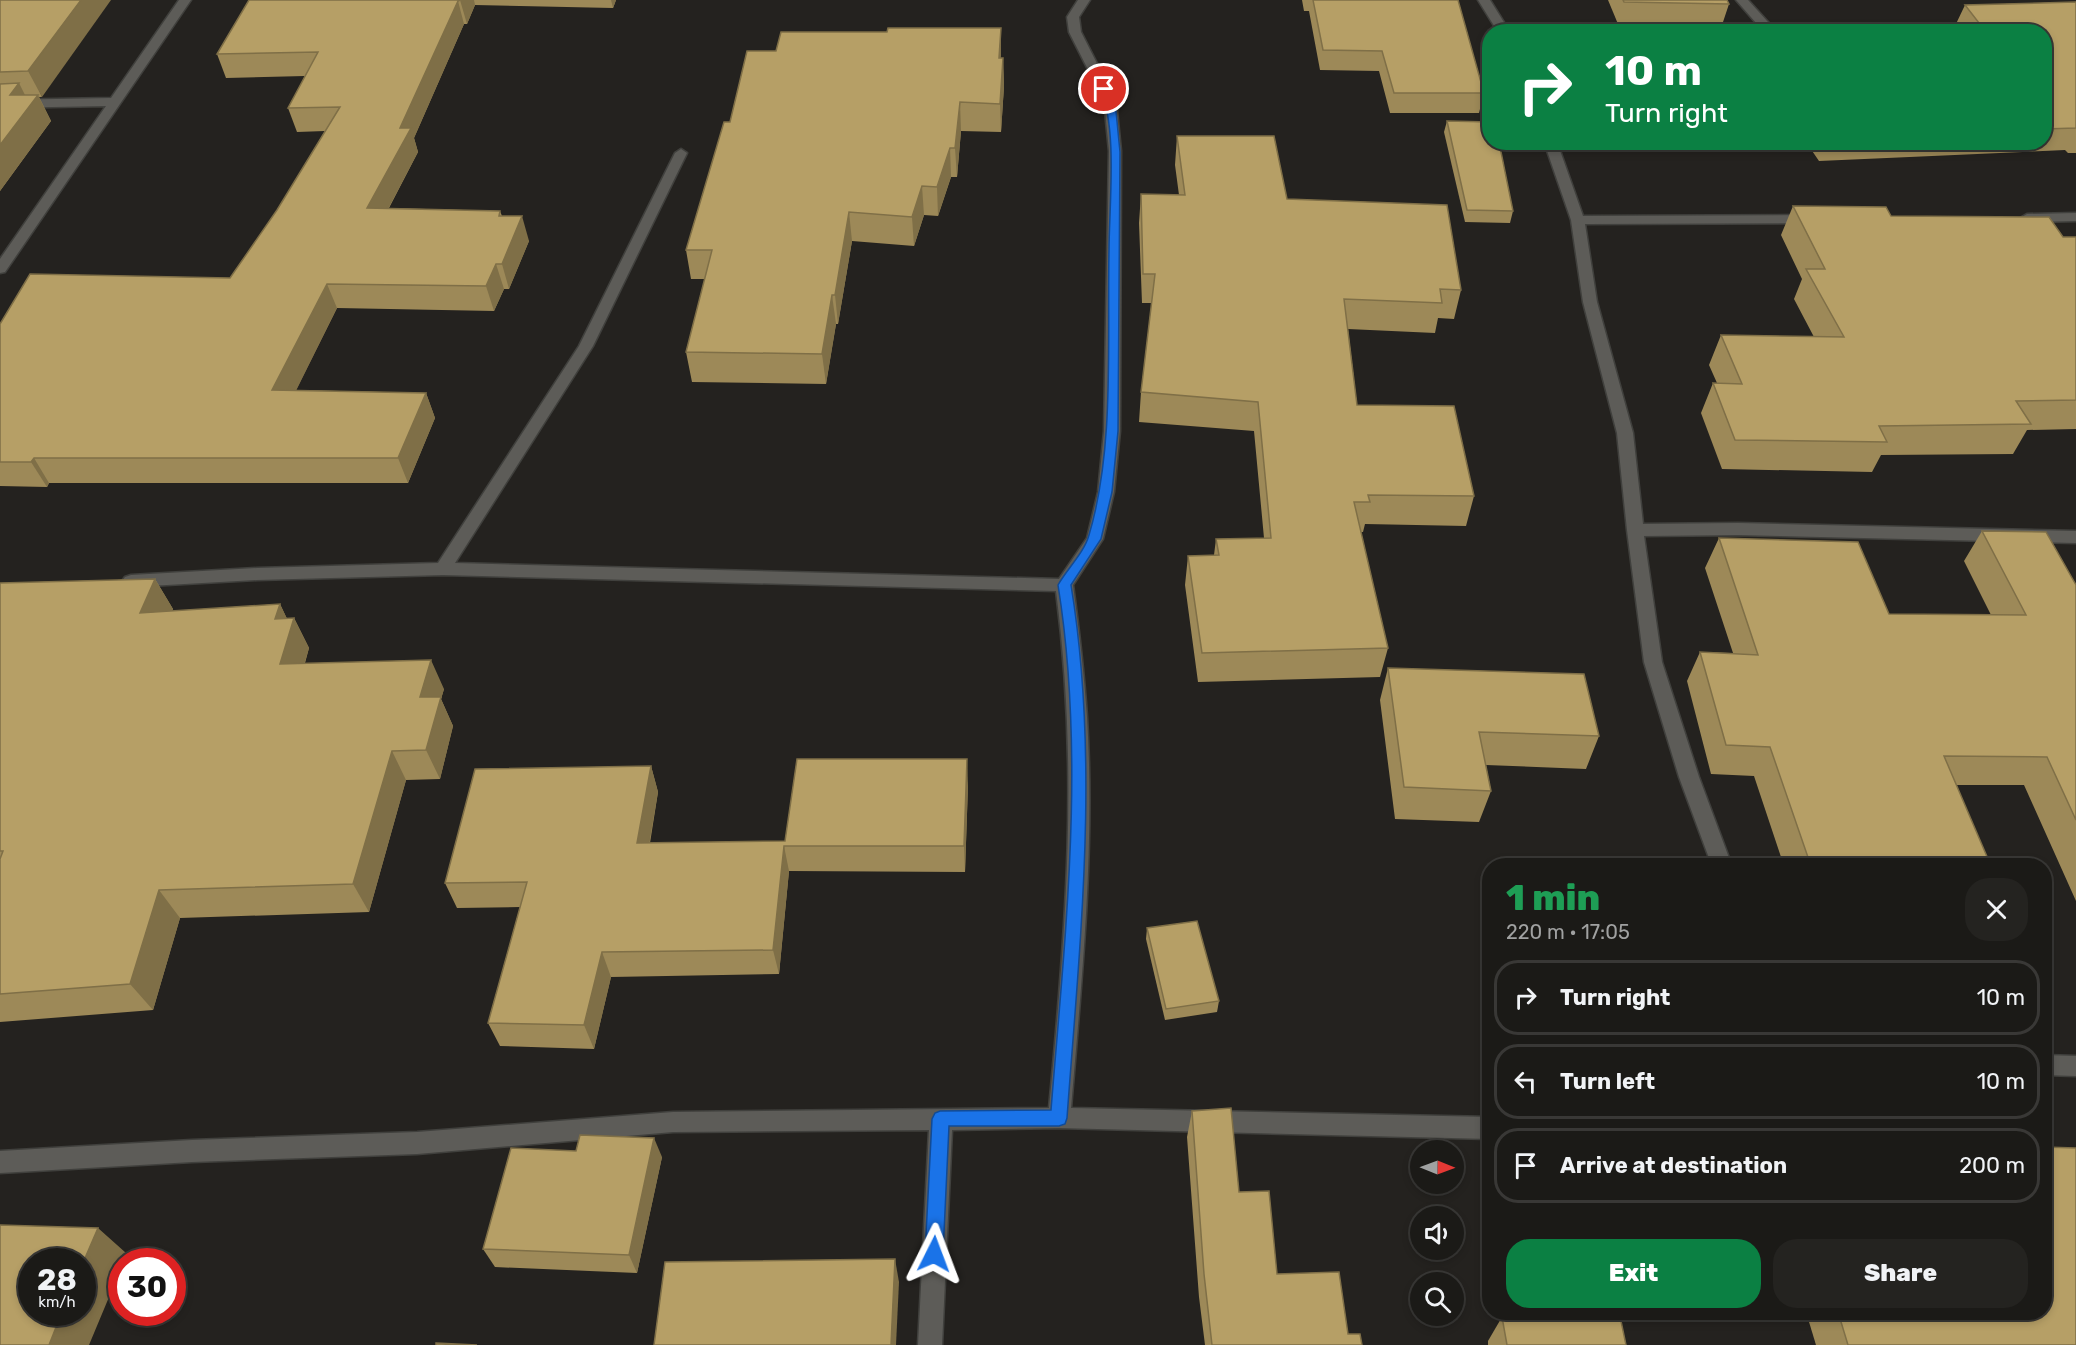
<!DOCTYPE html>
<html lang="en">
<head>
<meta charset="utf-8">
<style>
  body { margin:0; font-family:Rubik,sans-serif; background:#242320; color:#f1f3f6; height:100vh; display:flex; flex-direction:column; font-size:22px; white-space:nowrap }
  * { box-sizing:border-box; margin:0 }
  p { font-size:20px; color:#a0a1a1 }
  .icon { flex:none; width:33px; height:33px; fill:none; stroke:currentColor; stroke-width:2; stroke-linecap:round; stroke-linejoin:round }
  .map { position:relative; flex:1; overflow:hidden }
  .panel { position:absolute; left:1482px; top:858px; width:570px; height:462px; display:flex; flex-direction:column; background:#1b1a17; border-radius:24px; box-shadow:0 3px 9px #0003,0 0 0 2px #393836 }
  .panel>* { flex:none }
  .top-card { position:absolute; left:1482px; top:24px; width:570px; height:126px; border-radius:24px; box-shadow:0 3px 9px #0003,0 0 0 2px #393836; background:#0b8043; color:#fff; overflow:hidden }
  .needle { width:39px; rotate:91deg }
  .controls { position:absolute; left:1410px; top:1140px; display:grid; gap:12px }
  .controls a { display:grid; place-items:center; width:54px; height:54px; border-radius:50%; background:#1b1a17; box-shadow:0 3px 9px #0003,0 0 0 2px #393836; font-size:30px }
  .speed { position:absolute; left:18px; top:1248px; display:flex; gap:12px; font-size:30px; font-weight:700; text-align:center }
  .speed>* { display:grid; place-content:center; width:78px; height:78px; border-radius:50%; background:#1b1a17; box-shadow:0 3px 9px #0003,0 0 0 2px #393836; line-height:1 }
  .speed small { font-size:15px; font-weight:400 }
  .speed .limit { border:9px solid #d22; background:#fff; color:#111 }
  .pin { position:absolute; display:grid; place-items:center; width:51px; height:51px; color:#fff; margin:-26px; border:3px solid #fff; border-radius:50%; box-shadow:0 2px 6px #0007 }
  .me { position:absolute; width:66px; margin:-33px; rotate:3deg; stroke-linejoin:round; filter:drop-shadow(0 0 4px #0008) }
  .turn { display:flex; align-items:center; gap:21px; height:126px; padding:0 24px; font-size:27px }
  .turn .icon { width:78px; height:78px; stroke-width:2.5 }
  .turn b { display:block; font-size:42px; line-height:51px }
  .round { display:grid; place-items:center; flex:none; width:63px; height:63px; border-radius:24px; background:#242320 }
  .headline { display:flex; align-items:center; justify-content:space-between; height:102px; padding:0 24px }
  h1 { font-size:36px; font-weight:800; line-height:45px; color:#1e9e55 }
  .button { display:flex; gap:12px; margin-top:auto; padding:12px 24px }
  .button a { flex:1; height:69px; border-radius:24px; background:#0b8043; color:#fff; font-size:24px; font-weight:800; line-height:69px; text-align:center }
  .button a+a { background:#242320; color:#f1f3f6 }
  ul { padding:0; list-style:none }
  li { display:flex; align-items:center; gap:18px; height:75px; margin:0 12px 9px; padding:0 12px; border:3px solid #393836; border-radius:24px }
  li div { flex:1 }
  li b { display:block; font-size:22px }
  li em { font-style:normal }
  .map>svg:first-child { display:block }
</style>
</head>
<body>
<div class="map">
<svg width="2076" height="1345" viewBox="0 0 2076 1345">
  <rect width="100%" height="100%" fill="#24221f"/>
  <g fill="none" stroke-linecap="round" stroke-linejoin="round">
    <defs>
      <g id="minor">
        <polygon points="179,0 191,0 5,272 0,273 0,259 106,106 0,108 0,100 111,98"/>
        <path d="M 1078,0 L 1090,0 L 1079,17 L 1081,32 L 1116,101 L 1121,151 L 1120,431 L 1114,492 L 1103,539 L 1073,585 C 1079,629 1084,673 1087,717 C 1095,847 1082,978 1071,1108 L 1490,1117 L 1490,1139 L 1059,1128 L 952,1130 L 942,1345 L 918,1345 L 929,1130 L 673,1132 L 417,1154 L 192,1162 L 0,1173 L 0,1151 L 192,1140 L 417,1132 L 673,1112 L 1049,1108 C 1066,931 1079,768 1056,591 L 443,575 L 257,580 L 131,587 L 125,585 L 122,581 L 125,577 L 131,575 L 257,568 L 438,563 L 579,346 L 675,153 L 681,149 L 687,153 L 593,346 L 455,563 L 1059,579 L 1087,538 L 1098,492 L 1104,431 L 1109,151 L 1104,101 L 1069,32 L 1067,17 Z"/>
        <polygon points="1478,0 1490,0 1510,32 1498,32"/>
        <polygon points="1736,0 1748,0 1777,32 1764,32"/>
        <polygon points="1544,142 1557,142 1583,216 1810,215 1817,219 1810,223 1585,224 1597,302 1633,433 1643,524 1738,523 2076,531 2076,543 1738,535 1644,536 1662,662 1699,777 1732,866 1712,866 1679,777 1644,662 1627,530 1617,433 1583,302 1571,220"/>
        <polygon points="2076,213 2076,221 2027,222 2020,218 2027,214"/>
        <polygon points="2044,1055 2076,1056 2076,1076 2044,1075"/>
      </g>
    </defs>
    <use href="#minor" stroke="#40403d" stroke-width="3"/>
    <use href="#minor" fill="#5d5c58" fill-rule="evenodd"/>
  </g>
  <g fill="#9d8958">
    <polygon points="0,0 42,97 39,97 51,121 0,191"/>
    <polygon points="249,0 616,0 613,8 475,5 467,24 464,24 414,138 418,152 389,208 500,211 502,216 529,241 509,289 504,289 494,311 337,308 296,390 426,393 435,418 408,483 49,483 47,487 0,486 0,324 230,278 277,210 325,131 297,132 288,108 305,76 226,78 217,54"/>
    <polygon points="1302,0 1458,0 1484,93 1479,113 1390,113 1379,71 1320,70 1309,11 1304,11"/>
    <polygon points="1608,0 1727,0 1729,4 1722,25 1618,24"/>
    <polygon points="2076,2 2076,153 2068,153 2065,150 1819,161 1806,142 2044,142 2044,32 1959,32 1955,26 1965,5"/>
    <polygon points="776,51 1003,58 1004,86 1001,132 961,131 957,177 951,177 938,216 924,215 914,246 852,241 838,324 836,324 826,384 692,382 686,352 705,279 691,279 686,250 730,122"/>
    <polygon points="1447,121 1513,211 1510,223 1465,222 1444,132"/>
    <polygon points="1177,136 1287,199 1461,290 1454,319 1438,318 1435,333 1348,329 1357,405 1474,496 1466,526 1365,524 1363,532 1361,532 1388,648 1380,677 1198,682 1185,585 1188,556 1214,555 1216,539 1264,538 1254,431 1139,422 1141,392 1152,303 1142,303 1139,223 1141,194 1179,195 1175,165"/>
    <polygon points="1793,206 1891,216 2063,237 2076,237 2076,429 2027,430 2013,454 1881,455 1872,472 1722,469 1701,413 1713,383 1717,383 1709,365 1721,335 1814,337 1794,299 1802,279 1781,235"/>
    <polygon points="1982,531 2076,585 2076,901 2024,785 1956,785 1991,866 1784,866 1754,776 1711,774 1687,681 1700,652 1733,653 1705,568 1719,538 1889,614 1991,615 1964,561"/>
    <polygon points="155,579 173,609 172,611 280,604 287,619 294,618 309,648 305,663 444,689 441,699 453,726 440,779 406,780 369,912 180,918 153,1010 0,1022 0,583"/>
    <polygon points="1388,668 1599,736 1586,769 1486,765 1491,791 1479,822 1395,819 1380,700"/>
    <polygon points="651,766 658,792 650,843 785,841 968,785 965,872 789,871 779,974 611,977 594,1049 500,1046 488,1023 520,907 457,908 445,883"/>
    <polygon points="1147,928 1219,1001 1217,1012 1165,1020 1146,939"/>
    <polygon points="1192,1111 1239,1192 1277,1274 1362,1345 1205,1345 1199,1297 1187,1137"/>
    <polygon points="576,1151 662,1157 637,1273 495,1267 483,1249"/>
    <polygon points="1806,1312 2044,1312 2076,1345 1816,1345"/>
    <polygon points="1502,1317 1626,1345 1488,1345 1488,1341"/>
  </g>
  <g fill="#7f6f47">
    <polygon points="81,0 111,0 42,97 28,71"/>
    <polygon points="460,0 474,0 475,5 467,24"/>
    <polygon points="611,0 616,0 613,8"/>
    <polygon points="458,1 464,24 414,138 418,152 376,232 367,208 400,128"/>
    <polygon points="1001,28 1001,56 1000,86 999,58"/>
    <polygon points="1003,58 1004,86 1001,132 1000,104"/>
    <polygon points="19,83 30,105 38,95 51,121 0,191 0,145 10,95"/>
    <polygon points="960,102 961,131 957,177 955,148"/>
    <polygon points="950,148 951,177 938,216 937,187"/>
    <polygon points="922,186 924,215 914,246 912,217"/>
    <polygon points="849,212 852,241 838,324 835,295"/>
    <polygon points="522,216 529,241 509,289 502,264"/>
    <polygon points="496,264 504,289 494,311 486,286"/>
    <polygon points="327,284 337,308 284,415 272,390"/>
    <polygon points="832,295 836,324 826,384 822,354"/>
    <polygon points="426,393 435,418 408,483 398,458"/>
    <polygon points="34,458 49,483 47,487 31,462"/>
    <polygon points="155,579 173,609 158,642 140,613"/>
    <polygon points="280,604 291,627 294,618 309,648 296,693 280,664 275,619"/>
    <polygon points="431,660 444,689 441,699 453,726 440,779 426,750 420,697"/>
    <polygon points="392,751 406,780 369,912 353,884"/>
    <polygon points="967,759 968,785 965,872 964,846"/>
    <polygon points="651,766 658,792 645,869 637,843"/>
    <polygon points="784,846 789,871 779,974 773,950"/>
    <polygon points="159,890 180,918 153,1010 130,984"/>
    <polygon points="602,952 611,977 594,1049 584,1025"/>
    <polygon points="654,1138 662,1157 637,1273 629,1255"/>
    <polygon points="98,1228 126,1253 123,1262 122,1262 122,1266 89,1345 49,1345 62,1312 82,1312 82,1265"/>
    <polygon points="895,1259 899,1282 896,1345 891,1345"/>
  </g>
  <g fill="#b69f66" stroke="#7f6f47" stroke-width="1.5">
    <polygon points="0,0 81,0 28,71 0,72"/>
    <polygon points="249,0 460,0 458,1 400,128 411,128 367,208 500,211 499,216 522,216 502,264 496,264 486,286 327,284 272,390 426,393 398,458 34,458 31,462 0,462 0,324 30,274 230,278 277,210 340,107 288,108 318,52 217,54"/>
    <polygon points="1313,0 1458,0 1484,93 1394,93 1382,51 1323,50"/>
    <polygon points="1623,0 1727,0 1729,4 1624,2"/>
    <polygon points="2076,2 2076,128 2044,129 2044,32 1986,32 1965,5"/>
    <polygon points="888,28 1001,28 999,58 1003,58 1000,104 960,102 955,148 950,148 937,187 922,186 912,217 849,212 835,295 832,295 822,354 686,352 712,250 686,250 724,122 730,122 747,51 776,51 781,32 887,32"/>
    <polygon points="19,83 10,95 38,95 0,145 0,84"/>
    <polygon points="1447,121 1490,122 1490,142 1499,142 1513,211 1467,210"/>
    <polygon points="1177,136 1274,136 1287,199 1447,205 1461,290 1440,289 1442,303 1344,299 1357,405 1454,406 1474,496 1368,495 1370,502 1354,502 1388,648 1202,653 1188,556 1219,555 1216,539 1271,538 1258,402 1141,392 1155,274 1143,274 1141,194 1185,195"/>
    <polygon points="1793,206 1886,207 1891,216 2049,217 2063,237 2076,237 2076,400 2016,401 2031,424 1879,426 1887,442 1735,440 1713,383 1742,384 1721,335 1844,337 1806,269 1825,269"/>
    <polygon points="1982,531 2046,532 2076,585 2076,820 2047,757 1944,756 1991,866 1811,866 1770,747 1726,745 1700,652 1758,655 1719,538 1858,542 1889,614 2026,615"/>
    <polygon points="155,579 140,613 280,604 275,619 294,618 280,664 431,660 420,697 441,697 426,750 392,751 353,884 159,890 130,984 0,994 0,859 3,851 0,851 0,583"/>
    <polygon points="1388,668 1584,674 1599,736 1479,732 1491,791 1404,787"/>
    <polygon points="797,759 967,759 964,846 784,846 773,950 602,952 584,1025 488,1023 527,882 445,883 475,769 651,766 637,843 785,841"/>
    <polygon points="1197,921 1219,1001 1166,1009 1147,928"/>
    <polygon points="1231,1108 1239,1192 1269,1191 1277,1274 1339,1272 1348,1334 1360,1334 1362,1345 1212,1345 1204,1274 1192,1111"/>
    <polygon points="580,1135 654,1138 629,1255 483,1249 511,1148 576,1151"/>
    <polygon points="2044,1147 2076,1148 2076,1345 1848,1345 1838,1312 2044,1312"/>
    <polygon points="0,1225 98,1228 82,1265 82,1262 32,1262 32,1312 62,1312 49,1345 0,1345"/>
    <polygon points="895,1259 891,1345 654,1345 665,1262"/>
    <polygon points="1502,1317 1621,1321 1626,1345 1507,1345"/>
    <polygon points="436,1343 477,1345 436,1345"/>
  </g>
  <path fill="#1a73e8" stroke="#114b97" stroke-width="1.5" d="M 1104,86 L 1108,87 L 1115,101 L 1120,152 L 1118,431 L 1112,492 L 1101,539 L 1071,585 C 1100,762 1080,941 1067,1118 L 1065,1124 L 1059,1126 L 949,1126 L 943,1254 L 941,1261 L 934,1263 L 928,1261 L 925,1254 L 932,1119 L 935,1113 L 940,1111 L 1051,1110 C 1065,935 1086,759 1058,585 C 1067,569 1084,553 1089,535 C 1115,448 1107,342 1109,251 C 1109,207 1118,127 1100,89 Z"/>
</svg>
<div class="controls">
<a><svg class="needle" viewBox="-14 -14 28 28"><path d="M0-13l5 13h-10z" fill="#e53935"/><path d="M0 13l5-13h-10z" fill="#a0a1a1"/></svg></a>
<a><svg class="icon" aria-label="sound" viewBox="0 0 24 24"><path d="M4 9h4l5-4v14l-5-4H4zM17 9q2 3 0 6"/></svg></a>
<a><svg class="icon" aria-label="search" viewBox="0 0 24 24"><circle cx="10" cy="10" r="6"/><path d="M15 15l6 6"/></svg></a>
</div>
<div class="speed"><div>28<small>km/h</small></div><div class="limit">30</div></div>
<div class="pin" style="left:1104px;top:89px;background:#d93025"><svg class="icon" aria-label="arrive" viewBox="0 0 24 24"><path d="M6 21V4h12l-3 4 3 4H6"/></svg></div>
<svg class="me" style="left:934px;top:1254px" viewBox="-20 -20 40 40"><path d="M0-17L14 15 0 8-14 15z" fill="#1a73e8" stroke="#fff" stroke-width="4"/></svg>
<div class="top-card">
<div class="turn"><svg class="icon" aria-label="right" viewBox="0 0 24 24"><path d="M7 20v-9h11M14 6l5 5-5 5"/></svg><div><b>10 m</b>Turn right</div></div>
</div>
<section class="panel">
<div class="headline"><div><h1>1 min</h1><p>220 m · 17:05</p></div><a class="round"><svg class="icon" aria-label="close" viewBox="0 0 24 24"><path d="M6 6l12 12M18 6L6 18"/></svg></a></div>
<ul>
<li><svg class="icon" aria-label="right" viewBox="0 0 24 24"><path d="M7 20v-9h11M14 6l5 5-5 5"/></svg><div><b>Turn right</b></div><em>10 m</em></li>
<li><svg class="icon" aria-label="left" viewBox="0 0 24 24"><path d="M17 20v-9H6M10 6l-5 5 5 5"/></svg><div><b>Turn left</b></div><em>10 m</em></li>
<li><svg class="icon" aria-label="arrive" viewBox="0 0 24 24"><path d="M6 21V4h12l-3 4 3 4H6"/></svg><div><b>Arrive at destination</b></div><em>200 m</em></li>
</ul>
<div class="button"><a>Exit</a><a>Share</a></div>
</section>
</div>
</body>
</html>
